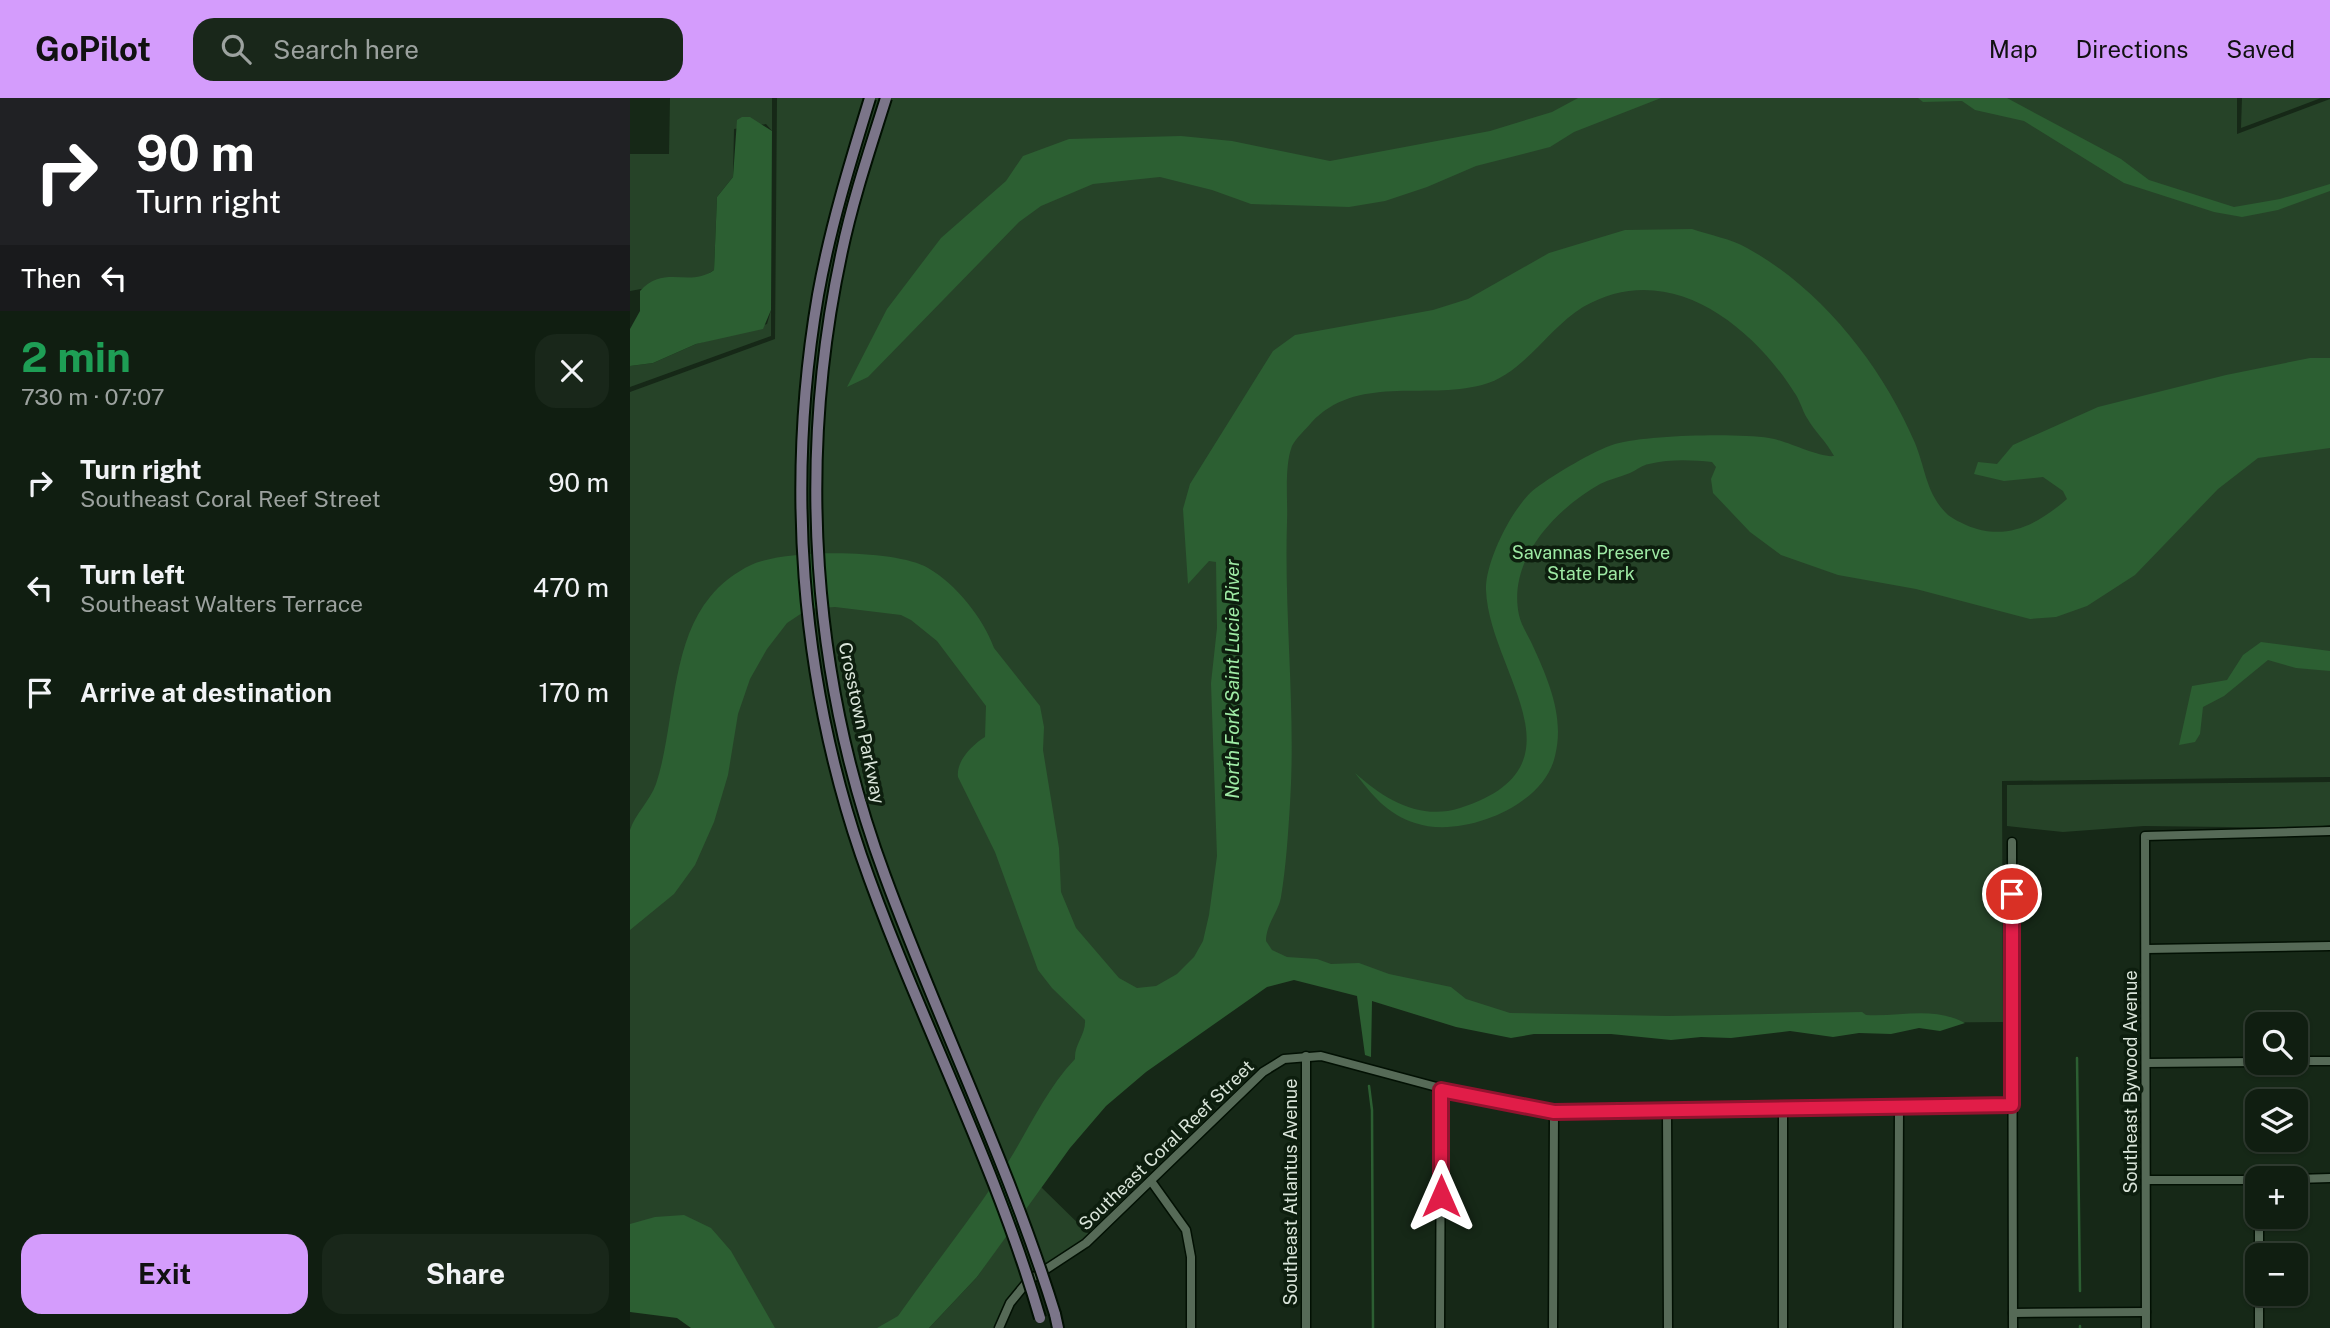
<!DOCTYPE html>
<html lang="en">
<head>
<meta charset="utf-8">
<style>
  body { margin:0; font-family:"Public Sans",sans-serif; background:#19271a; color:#f1f3f6; height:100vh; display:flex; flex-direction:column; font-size:26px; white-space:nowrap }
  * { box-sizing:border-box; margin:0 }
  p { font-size:23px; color:#9ca29f }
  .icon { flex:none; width:38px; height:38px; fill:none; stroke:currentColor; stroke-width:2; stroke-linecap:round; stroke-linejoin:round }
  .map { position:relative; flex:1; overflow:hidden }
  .sheet { display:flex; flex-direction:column; background:#101e11; width:630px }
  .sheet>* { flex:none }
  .banner { background:#202124; color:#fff; overflow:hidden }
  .buttons { position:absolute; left:1615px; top:914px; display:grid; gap:14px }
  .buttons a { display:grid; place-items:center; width:63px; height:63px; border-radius:14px; background:#101e11; box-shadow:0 2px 5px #0004,0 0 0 2px #303c31; font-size:35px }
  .pin { position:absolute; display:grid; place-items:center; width:60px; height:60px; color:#fff; margin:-30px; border:4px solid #fff; border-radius:50%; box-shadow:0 2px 7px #0007 }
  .me { position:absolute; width:77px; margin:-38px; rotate:0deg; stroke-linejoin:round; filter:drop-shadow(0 0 5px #0008) }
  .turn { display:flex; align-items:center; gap:24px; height:147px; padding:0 21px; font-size:32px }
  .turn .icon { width:91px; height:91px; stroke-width:2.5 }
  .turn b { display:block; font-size:49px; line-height:60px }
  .then { display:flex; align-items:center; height:66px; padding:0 21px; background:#0003; gap:14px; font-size:26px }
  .round { display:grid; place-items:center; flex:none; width:74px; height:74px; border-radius:21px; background:#19271a }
  .head { display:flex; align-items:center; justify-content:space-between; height:119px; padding:0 21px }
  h1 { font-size:42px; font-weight:700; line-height:52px; color:#1e9e55 }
  .primary-button { display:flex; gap:14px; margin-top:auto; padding:14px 21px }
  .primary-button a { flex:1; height:80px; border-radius:21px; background:#d49cfc; color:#111; font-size:28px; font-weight:700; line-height:80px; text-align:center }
  .primary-button a+a { background:#19271a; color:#f1f3f6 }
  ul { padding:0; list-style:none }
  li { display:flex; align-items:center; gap:21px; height:105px; padding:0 21px }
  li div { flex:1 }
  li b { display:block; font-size:26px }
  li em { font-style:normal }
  header { display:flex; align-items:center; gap:42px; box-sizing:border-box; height:98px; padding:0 35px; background:#d49cfc; color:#111 }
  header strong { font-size:33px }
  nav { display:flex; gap:38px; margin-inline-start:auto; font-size:24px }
  .search { width:490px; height:63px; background:#19271a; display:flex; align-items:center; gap:18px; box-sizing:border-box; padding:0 24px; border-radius:21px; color:#9ca29f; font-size:26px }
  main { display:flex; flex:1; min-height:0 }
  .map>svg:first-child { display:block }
</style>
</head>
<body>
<header>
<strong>GoPilot</strong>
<div class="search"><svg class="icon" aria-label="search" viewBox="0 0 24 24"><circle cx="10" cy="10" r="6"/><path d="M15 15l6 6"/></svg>Search here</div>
<nav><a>Map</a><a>Directions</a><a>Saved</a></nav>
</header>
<main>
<section class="sheet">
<div class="banner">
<div class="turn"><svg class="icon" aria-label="right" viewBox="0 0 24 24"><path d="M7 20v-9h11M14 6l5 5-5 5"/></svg><div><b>90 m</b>Turn right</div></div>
<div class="then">Then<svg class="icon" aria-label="left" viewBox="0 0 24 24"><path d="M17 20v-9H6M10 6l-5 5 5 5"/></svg></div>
</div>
<div class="head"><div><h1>2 min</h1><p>730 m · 07:07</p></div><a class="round"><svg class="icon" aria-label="close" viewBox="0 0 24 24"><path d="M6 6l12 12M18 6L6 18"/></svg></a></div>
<ul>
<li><svg class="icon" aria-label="right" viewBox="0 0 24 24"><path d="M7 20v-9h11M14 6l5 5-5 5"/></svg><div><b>Turn right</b><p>Southeast Coral Reef Street</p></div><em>90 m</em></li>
<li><svg class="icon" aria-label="left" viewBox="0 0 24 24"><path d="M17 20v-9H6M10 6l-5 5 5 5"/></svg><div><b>Turn left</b><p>Southeast Walters Terrace</p></div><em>470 m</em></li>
<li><svg class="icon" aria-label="arrive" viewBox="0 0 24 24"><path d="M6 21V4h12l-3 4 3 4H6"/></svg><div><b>Arrive at destination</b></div><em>170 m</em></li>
</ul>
<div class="primary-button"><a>Exit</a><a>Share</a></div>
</section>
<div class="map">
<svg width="1700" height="1230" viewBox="0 0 1700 1230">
  <rect width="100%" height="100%" fill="#162817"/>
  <g fill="#264328">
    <polygon points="40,0 142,0 142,33 136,26 104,31 103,79 87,99 84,172 72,180 0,193 0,56 39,56"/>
    <polygon points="147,0 1607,0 1607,36 1700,1 1700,679 1372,683 1373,924 924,928 618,858 581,880 269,1230 106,1230 0,1175 0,294 145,241"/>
    <polygon points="1612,0 1691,0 1611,30"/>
    <polygon points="141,212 141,238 0,289 0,268 23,265 66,246 137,226"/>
    <polygon points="1700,684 1700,727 1679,730 1514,728 1433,734 1377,728 1377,687"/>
    <polygon points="410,1088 460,1137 402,1177 377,1205 364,1230 299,1230 347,1179"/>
  </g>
  <g fill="#2c5f32">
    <polygon points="948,0 1031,0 944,34 920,49 846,68 797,89 755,103 719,109 621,106 582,92 530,79 463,86 411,108 389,124 238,279 217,289 257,211 311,140 376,83 393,58 439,41 551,38 602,43 700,63 860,33 922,14"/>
    <polygon points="1288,0 1377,0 1491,61 1519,82 1604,109 1650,101 1700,86 1700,93 1648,112 1612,119 1584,114 1494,85 1394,23 1345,12 1332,3 1293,4"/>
    <path d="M 112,19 L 120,19 L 142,33 L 141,212 L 133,231 L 66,246 L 23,265 L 0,268 L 0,231 L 10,213 L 10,193 C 34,166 60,190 84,172 L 87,99 L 103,79 L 107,22 Z"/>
    <path d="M 1062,131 C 1080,137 1101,141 1117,150 C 1191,190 1252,268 1285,345 C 1296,372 1296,396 1318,417 C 1323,421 1330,424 1336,427 C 1375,444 1407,427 1437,401 L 1433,393 L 1413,379 L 1374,383 L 1344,376 L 1348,364 L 1367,366 L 1383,347 L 1468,309 L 1596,277 L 1680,260 L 1700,260 L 1700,350 L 1628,360 L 1588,391 L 1505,477 L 1457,508 L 1426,519 L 1400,521 L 1286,491 L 1208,477 L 1151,457 L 1120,434 L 1083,395 L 1081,381 L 1086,369 L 1082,364 C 1062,362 1040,361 1019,366 C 1012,367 1007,372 1000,375 C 990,379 980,381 970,386 C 926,411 877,461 889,517 C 891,527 898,537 902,546 C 918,581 935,619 925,658 C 914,709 831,741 785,725 C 757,716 742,697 725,675 C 754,701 790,723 830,710 C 961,668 859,574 856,492 C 855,463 884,406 906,390 C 925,376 963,353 985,346 C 1017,337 1106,335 1139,340 C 1158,343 1189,360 1204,358 C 1196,343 1185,334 1177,320 C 1172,312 1170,302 1164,294 C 1120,225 1037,160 953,209 C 917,231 894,276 852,287 C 794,302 726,276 681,325 C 675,332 666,340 662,348 C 654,369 658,402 657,424 C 654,518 666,612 660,706 C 658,737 656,769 651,799 C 648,815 636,826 636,843 L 642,852 L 657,859 L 687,861 L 701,866 L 729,865 L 759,876 L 821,889 L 836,901 L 880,915 L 1038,918 L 1232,914 L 1236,917 C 1271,919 1303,908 1335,925 L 1310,933 L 1289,930 L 1261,936 L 1229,935 L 1203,939 L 1160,933 L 1101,940 L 1071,939 L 1041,942 L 981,936 L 904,936 L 881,940 L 826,929 L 742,903 L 741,959 L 735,957 L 727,898 L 664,882 L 637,889 L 516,974 L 476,1008 L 440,1050 L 347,1179 L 299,1230 L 247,1230 L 268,1218 C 301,1171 337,1126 369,1078 C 396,1039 412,996 445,961 C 444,946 456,937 455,922 L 422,890 L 408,872 L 365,754 L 328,679 C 326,663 342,647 355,639 L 356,608 L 307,543 L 281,522 L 271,517 L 205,509 L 178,511 L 157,525 L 137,551 L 120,581 L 108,616 L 98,677 L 84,724 L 65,767 L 44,796 L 0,832 C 0,812 0,747 0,732 C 5,716 20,703 26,686 C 45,629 40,547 80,499 C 90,486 106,474 121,467 C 155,451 265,451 298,470 C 326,486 353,520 364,550 L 410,608 L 414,629 L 413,652 L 429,750 L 431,794 L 446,830 L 489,880 L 507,890 L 526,888 L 547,876 L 564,859 L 573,843 L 579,817 L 587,758 L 581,585 L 587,530 L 586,464 L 579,463 L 558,486 L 553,411 L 560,386 L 643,253 L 665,237 L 803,212 L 838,201 L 919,155 L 995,132 Z"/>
    <polygon points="1631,544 1700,553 1700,573 1666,570 1638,562 1594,598 1573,609 1570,636 1565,644 1549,647 1562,588 1597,582 1613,557"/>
    <polygon points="54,1117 81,1130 101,1153 145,1230 61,1230 47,1220 0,1214 0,1126 25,1119"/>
  </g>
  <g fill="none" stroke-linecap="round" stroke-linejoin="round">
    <g stroke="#2c5f32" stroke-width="2.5">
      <polyline points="1447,960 1450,1193"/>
      <polyline points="739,988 742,1012 743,1230"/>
      <polyline points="1450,1228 1450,1230"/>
    </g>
    <defs>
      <g id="street">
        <polyline points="1382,744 1383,1230"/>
        <polyline points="1516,851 1700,848"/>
        <polyline points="676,958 676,1230"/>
        <polyline points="1666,963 1700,963"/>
        <polyline points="1516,965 1628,964"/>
        <polyline points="1153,1012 1153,1230"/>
        <polyline points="1037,1014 1038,1230"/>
        <polyline points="1666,1081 1700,1080"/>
        <polyline points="1516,1082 1628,1082"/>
        <polyline points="521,1083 556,1132 561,1159 561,1230"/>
        <polyline points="1629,1157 1629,1118"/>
        <polyline points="1383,1215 1516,1214"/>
        <polyline points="369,1230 380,1205 398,1183 456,1145 633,974 654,961 691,958 859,1003 924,1014 1382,1008"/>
        <polyline points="810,1230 811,992"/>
        <polyline points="923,1230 924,1014"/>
        <polyline points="1268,1230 1269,1010"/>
        <polyline points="1516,1230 1515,738 1700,733"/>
        <polyline points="1629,1230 1629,1195"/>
      </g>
      <polyline id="secondary" points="425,1216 428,1230"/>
    </defs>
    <use href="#street" stroke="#021003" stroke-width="11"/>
    <use href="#secondary" stroke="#021003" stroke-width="14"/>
    <use href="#street" stroke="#566a57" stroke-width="8"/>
    <use href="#secondary" stroke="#7b7589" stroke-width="10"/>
    <defs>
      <g id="secondary-bridge">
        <path d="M 240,0 C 220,65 200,130 188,197 C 156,383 170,578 231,757 C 285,913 364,1061 410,1220"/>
        <path d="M 256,0 C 240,51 223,101 212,153 C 167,360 181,579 255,778 C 309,925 379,1067 425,1216"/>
      </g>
    </defs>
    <use href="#secondary-bridge" stroke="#021003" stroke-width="14" stroke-linecap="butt"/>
    <use href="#secondary-bridge" stroke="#7b7589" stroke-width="10"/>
  </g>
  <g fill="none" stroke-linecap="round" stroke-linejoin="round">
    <defs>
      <polyline id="route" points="811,1098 811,992 924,1014 1382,1007 1382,796"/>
    </defs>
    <use href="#route" stroke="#92132f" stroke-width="18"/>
    <use href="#route" stroke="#e11d48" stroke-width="12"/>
  </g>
  <g text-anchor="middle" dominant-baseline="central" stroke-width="7" stroke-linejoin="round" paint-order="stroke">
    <g font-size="18" fill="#9eeaa4" stroke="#0d1e0e">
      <text x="961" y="454">Savannas Preserve<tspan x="961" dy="21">State Park</tspan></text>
    </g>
    <g font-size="18" fill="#dae5da" stroke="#0d1e0e">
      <text transform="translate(232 625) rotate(78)">Crosstown Parkway</text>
      <text transform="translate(1500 984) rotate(-90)">Southeast Bywood Avenue</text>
      <text transform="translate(536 1047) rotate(-44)">Southeast Coral Reef Street</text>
      <text transform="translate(660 1094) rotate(-90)">Southeast Atlantus Avenue</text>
    </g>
    <g font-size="19" font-style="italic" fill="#9feba5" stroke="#0d1e0e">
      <text transform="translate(602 581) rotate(-90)">North Fork Saint Lucie River</text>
    </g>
  </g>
</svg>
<div class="buttons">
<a><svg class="icon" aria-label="search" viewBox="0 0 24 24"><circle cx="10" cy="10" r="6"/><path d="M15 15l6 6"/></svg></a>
<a><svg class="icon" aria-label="layers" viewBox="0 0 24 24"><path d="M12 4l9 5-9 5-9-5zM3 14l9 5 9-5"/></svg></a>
<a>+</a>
<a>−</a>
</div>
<div class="pin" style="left:1382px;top:796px;background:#d93025"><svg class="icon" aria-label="arrive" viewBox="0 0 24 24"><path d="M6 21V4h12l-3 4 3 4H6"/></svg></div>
<svg class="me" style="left:811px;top:1098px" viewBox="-20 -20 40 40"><path d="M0-17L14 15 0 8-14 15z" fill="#e11d48" stroke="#fff" stroke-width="4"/></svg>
</div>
</main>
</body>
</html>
